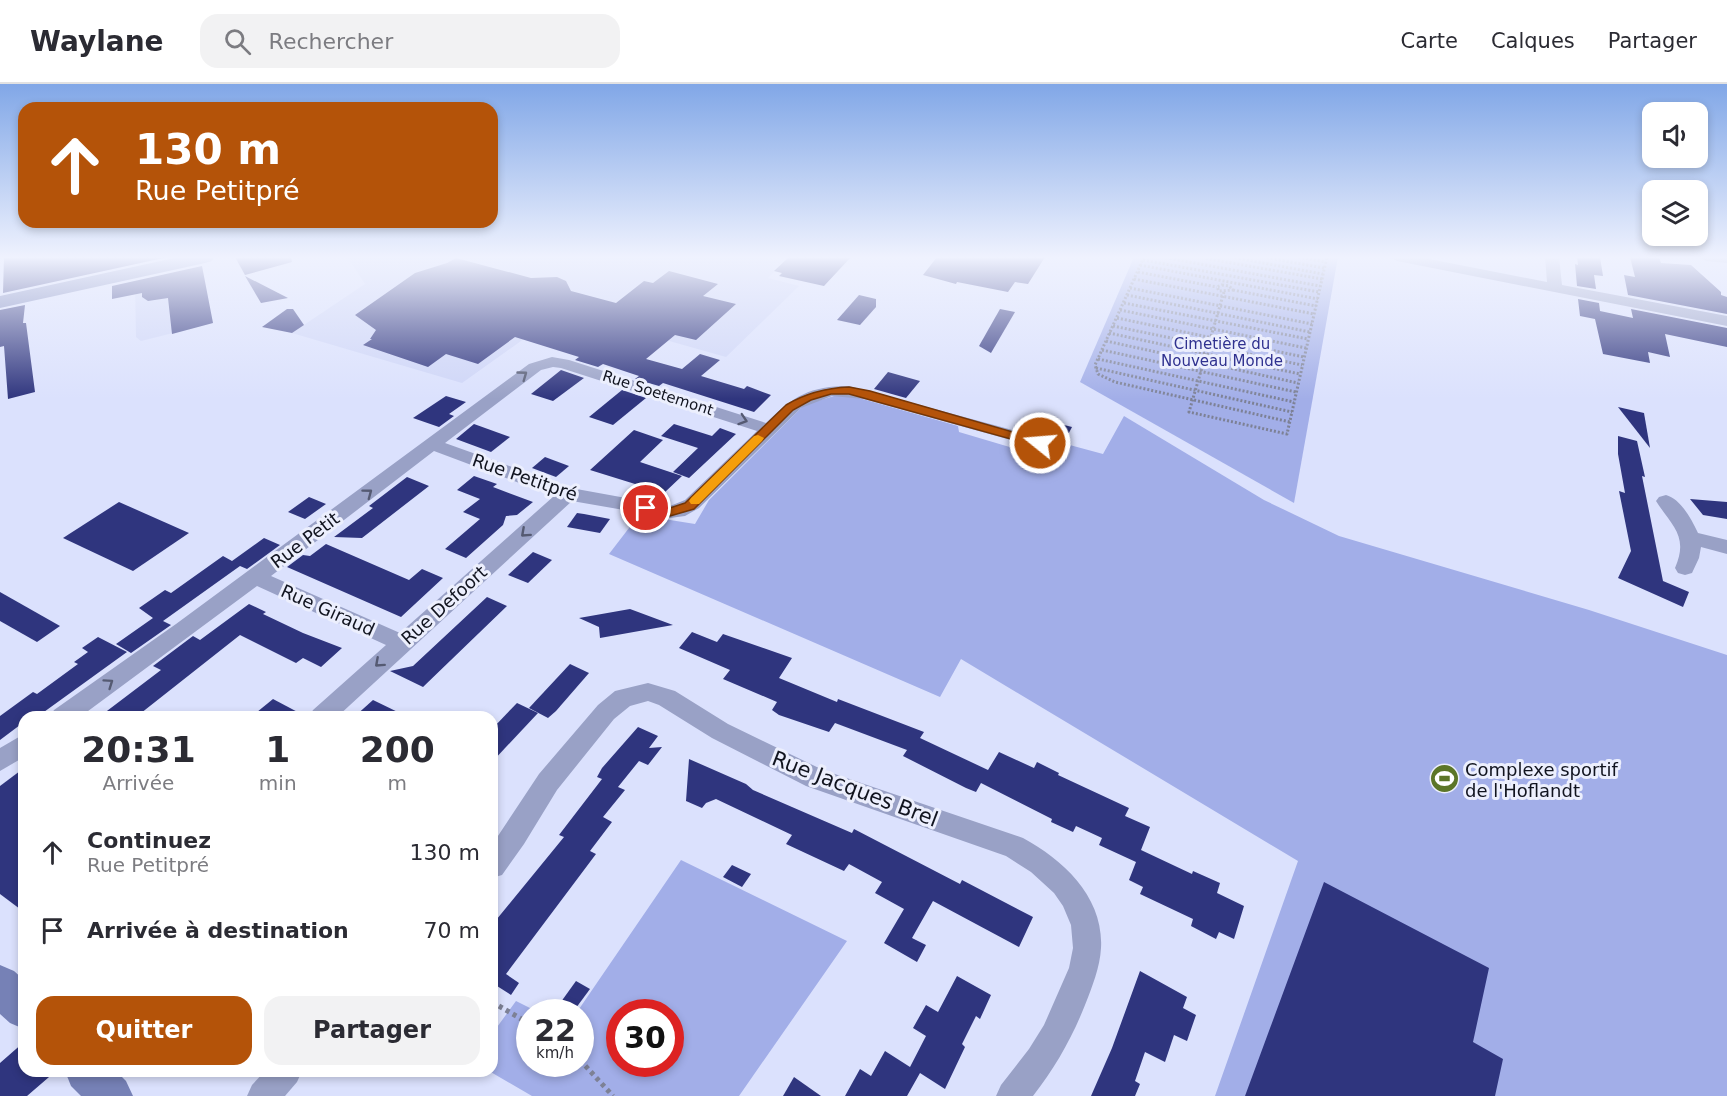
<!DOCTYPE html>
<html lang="fr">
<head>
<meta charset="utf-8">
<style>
  body { margin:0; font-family:"DejaVu Sans",sans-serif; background:#f2f2f3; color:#2b2b33; height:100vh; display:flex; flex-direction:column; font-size:22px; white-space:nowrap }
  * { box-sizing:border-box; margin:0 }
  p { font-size:20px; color:#7c7c81 }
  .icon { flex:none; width:33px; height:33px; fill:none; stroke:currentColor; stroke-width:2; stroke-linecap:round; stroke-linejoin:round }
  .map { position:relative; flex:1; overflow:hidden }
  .details { position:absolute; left:18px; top:627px; width:480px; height:366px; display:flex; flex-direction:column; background:#fff; border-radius:18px; box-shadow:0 3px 9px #0003 }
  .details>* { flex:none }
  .guide { position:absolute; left:18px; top:18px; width:480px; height:126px; border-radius:18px; box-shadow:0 3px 9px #0003; background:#b45309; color:#fff; overflow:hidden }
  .tools { position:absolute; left:1642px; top:18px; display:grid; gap:12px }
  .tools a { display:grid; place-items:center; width:66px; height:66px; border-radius:12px; background:#fff; box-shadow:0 3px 9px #0003; font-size:30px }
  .speed { position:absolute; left:516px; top:915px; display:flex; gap:12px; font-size:30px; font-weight:700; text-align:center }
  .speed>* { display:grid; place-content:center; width:78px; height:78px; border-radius:50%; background:#fff; box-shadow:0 3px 9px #0003; line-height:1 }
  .speed small { font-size:15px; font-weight:400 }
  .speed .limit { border:9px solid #d22; background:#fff; color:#111 }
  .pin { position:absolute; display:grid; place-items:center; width:51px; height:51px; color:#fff; margin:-26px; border:3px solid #fff; border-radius:50%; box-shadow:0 2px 6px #0007 }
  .me { position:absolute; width:66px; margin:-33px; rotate:287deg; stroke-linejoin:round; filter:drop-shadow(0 0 4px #0008) }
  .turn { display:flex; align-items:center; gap:21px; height:126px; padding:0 18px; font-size:27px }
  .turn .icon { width:78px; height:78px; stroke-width:2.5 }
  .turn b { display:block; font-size:42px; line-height:51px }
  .eta { display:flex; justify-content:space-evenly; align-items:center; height:102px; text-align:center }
  .eta b { font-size:36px; font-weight:800; line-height:42px }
  .action { display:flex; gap:12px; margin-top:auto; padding:12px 18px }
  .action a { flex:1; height:69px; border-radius:18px; background:#b45309; color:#fff; font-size:24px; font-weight:800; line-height:69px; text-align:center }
  .action a+a { background:#f2f2f3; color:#2b2b33 }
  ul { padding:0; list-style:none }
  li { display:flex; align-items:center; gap:18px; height:78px; padding:0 18px }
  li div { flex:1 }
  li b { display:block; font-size:22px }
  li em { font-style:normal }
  header { display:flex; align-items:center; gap:36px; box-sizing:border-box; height:84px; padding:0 30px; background:#fff; border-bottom:2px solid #e1e1e2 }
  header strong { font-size:28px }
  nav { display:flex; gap:33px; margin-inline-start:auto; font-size:21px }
  .search { width:420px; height:54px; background:#f2f2f3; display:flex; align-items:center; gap:15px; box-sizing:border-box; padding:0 21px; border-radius:18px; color:#7c7c81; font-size:22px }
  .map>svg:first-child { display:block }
</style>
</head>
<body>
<header>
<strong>Waylane</strong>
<div class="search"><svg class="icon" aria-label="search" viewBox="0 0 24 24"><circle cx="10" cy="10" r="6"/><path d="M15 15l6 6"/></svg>Rechercher</div>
<nav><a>Carte</a><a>Calques</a><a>Partager</a></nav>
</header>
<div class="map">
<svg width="1727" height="1012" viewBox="0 0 1727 1012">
  <rect width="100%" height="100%" fill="#dbe1fd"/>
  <g fill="#ced5f7">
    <polygon points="350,173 761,173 784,178 768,194 799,202 726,273 563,227 462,299 292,249 365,200 348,174"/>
    <polygon points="202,184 213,239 141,257 136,253 135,198"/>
  </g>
  <g fill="#a2aee8" fill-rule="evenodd">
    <polygon points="1134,173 1338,173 1294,419 1080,298"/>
    <polygon points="834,312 852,312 958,342 959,348 1050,375 1056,372 1066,360 1103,370 1124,332 1264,416 1339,452 1589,526 1727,571 1727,1012 1215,1012 1298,777 961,575 940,613 609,470 639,431 695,440 709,416 804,321"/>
    <path d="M 681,776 L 847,857 L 739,1012 L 532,1012 L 489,987 L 492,987 L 492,950 L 516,917 L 538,928 L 530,928 L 530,980 L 580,980 L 580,928 L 577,928 ZM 620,928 L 670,928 L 670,980 L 620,980 Z"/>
  </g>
  <g fill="#2f357e">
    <polygon points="4,173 168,173 3,209"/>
    <polygon points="235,173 291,173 292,178 245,191"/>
    <polygon points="789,173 851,173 824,202 779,192 782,189 774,187"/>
    <polygon points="937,173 1045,173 1028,200 1015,198 1008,208 957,198 956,200 923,191"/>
    <polygon points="1577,173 1600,173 1603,192 1594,191 1596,205 1577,202 1575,180 1578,181"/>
    <polygon points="1630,173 1659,173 1661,179 1691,181 1721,208 1721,211 1727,213 1727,230 1628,211 1624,191 1635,193"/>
    <polygon points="456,174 531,194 557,193 566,197 571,207 616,219 644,197 653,199 669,187 718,200 703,212 736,220 696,256 675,251 646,275 682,285 700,270 720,276 701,292 744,305 747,302 771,311 754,328 663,299 659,302 635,295 639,292 603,280 598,283 575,276 579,273 515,253 478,280 446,270 428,283 363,261 372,255 370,255 376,246 355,231 415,189 447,179"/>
    <polygon points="202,182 213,239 172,250 168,214 148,217 142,213 142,209 112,215 112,202"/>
    <polygon points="245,192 288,214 261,219"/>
    <polygon points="859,211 876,215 876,223 860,241 837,236"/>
    <polygon points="1578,215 1599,219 1600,227 1633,234 1631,225 1727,244 1727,263 1665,250 1670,273 1648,268 1650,279 1603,270 1595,235 1580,232"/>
    <polygon points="25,221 23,239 26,239 35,308 8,315 4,262 0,263 0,226"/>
    <polygon points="287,225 293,225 304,241 292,249 262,243"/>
    <polygon points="1000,225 1015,228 991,269 979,262"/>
    <polygon points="561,286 584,294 553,317 531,310"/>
    <polygon points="888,288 920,297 906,314 874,305"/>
    <polygon points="622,306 646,314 613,341 589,333"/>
    <polygon points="446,312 466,318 449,330 454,332 439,343 413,334"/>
    <polygon points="1618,323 1644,329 1650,364"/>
    <polygon points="1029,332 1072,343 1063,360 1020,346"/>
    <polygon points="474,340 510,353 491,368 456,355"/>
    <polygon points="674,340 712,352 720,344 736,350 689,394 673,388 698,364 661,352"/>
    <polygon points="634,346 663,356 640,378 682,392 664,409 590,386"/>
    <polygon points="1618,352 1637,357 1645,393 1642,392 1663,497 1689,508 1683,523 1618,494 1631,467 1619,407 1625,409 1618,370"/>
    <polygon points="545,373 569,382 556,393 532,384"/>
    <polygon points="474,392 497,400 493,403 533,418 517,431 506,432 503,441 466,474 445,465 480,435 463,428 480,415 457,406"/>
    <polygon points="407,393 429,402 362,454 334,453 373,424 369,422"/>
    <polygon points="309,413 326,420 305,435 288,428"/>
    <polygon points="1690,415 1727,418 1727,435 1703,431"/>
    <polygon points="119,418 189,449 133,487 63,454"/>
    <polygon points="577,429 584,430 610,435 600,449 567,443"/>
    <polygon points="264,454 280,461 247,485 240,482 163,537 171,541 131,569 116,560 153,534 139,524 165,506 171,509 223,472 232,477"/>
    <polygon points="326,460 409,496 422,485 443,494 401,533 287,483 303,471 310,472"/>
    <polygon points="533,468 552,476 528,499 508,491"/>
    <polygon points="0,508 60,542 37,558 0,537"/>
    <polygon points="487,513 507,522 423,603 390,587 413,582"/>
    <polygon points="249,520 266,528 263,530 303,549 342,564 321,583 303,574 296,579 240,551 136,633 99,633 161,586 153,582 193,552 200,556"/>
    <polygon points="630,525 673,541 600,554 599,543 579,534"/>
    <polygon points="692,548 717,558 723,550 792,574 779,594 837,618 838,615 924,648 920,654 988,686 999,668 1034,684 1037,678 1059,689 1058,691 1129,724 1125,732 1150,743 1141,766 1192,790 1193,787 1220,799 1217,809 1244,822 1234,855 1219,848 1216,855 1191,842 1193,835 1140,810 1143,803 1129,796 1136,778 1099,761 1102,754 1076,742 1073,748 1051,738 1052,735 981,699 976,708 966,704 903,672 907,666 835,639 829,648 779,631 772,626 777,618 723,595 730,586 679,564"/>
    <polygon points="98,553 127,568 37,633 34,631 24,633 24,638 0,656 0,632 33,608 37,610 78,580 74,578 88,568 82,564"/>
    <polygon points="570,580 589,589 556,627 548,634 529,624"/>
    <polygon points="273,615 307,633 251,633"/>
    <polygon points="373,616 408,633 354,633"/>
    <polygon points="517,619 538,629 492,678 492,645"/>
    <polygon points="638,643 658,652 649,664 662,663 648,681 639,677 618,703 625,706 603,733 612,738 590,767 596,770 506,890 519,899 511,911 497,902 492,909 492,841 564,753 559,751 602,695 597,693 602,684"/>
    <polygon points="689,675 746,700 753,706 852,749 854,745 960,800 962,796 1033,833 1019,863 933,817 912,854 926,861 917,878 884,859 904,825 875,809 882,798 849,780 844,787 786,760 792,751 716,715 706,719 702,724 686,717"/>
    <polygon points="24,684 24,828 0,810 0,702"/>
    <polygon points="732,781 751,790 742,803 723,793"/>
    <polygon points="1324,798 1489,884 1473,958 1503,975 1495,1012 1245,1012"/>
    <polygon points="1140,887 1187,913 1183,924 1196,931 1187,957 1174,951 1165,978 1145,968 1135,997 1140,1000 1135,1012 1091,1012 1112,964"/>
    <polygon points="957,892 991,911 980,935 976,932 962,960 965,963 945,1005 920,989 907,1012 845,1012 860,985 871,992 885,967 910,983 926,952 913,944 926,921 938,928"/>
    <polygon points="576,897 590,905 573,928 569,928 558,922"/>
    <polygon points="24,958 24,987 56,987 27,1012 0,1012 0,979"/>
    <polygon points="794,993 821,1012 783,1012"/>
  </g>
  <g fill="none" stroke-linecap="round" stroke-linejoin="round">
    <g stroke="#7d8195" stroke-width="3" stroke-dasharray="2 2" stroke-linecap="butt">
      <polyline points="1144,173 1095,281 1098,290 1115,298 1290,338"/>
      <polyline points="1162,173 1320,202"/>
      <polyline points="1198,173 1322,195"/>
      <polyline points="1231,173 1323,190"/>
      <polyline points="1263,173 1324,184"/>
      <polyline points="1298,173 1326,178"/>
      <polyline points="1143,176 1319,208"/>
      <polyline points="1140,181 1318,215"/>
      <polyline points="1138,188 1217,203"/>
      <polyline points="1134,195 1314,230"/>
      <polygon points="1222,201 1229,202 1233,206 1219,207 1217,203"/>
      <polyline points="1130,204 1312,240"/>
      <polyline points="1233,206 1316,222"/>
      <polyline points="1224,208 1189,328 1287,350 1327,173"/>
      <polyline points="1127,211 1310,248"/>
      <polyline points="1124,219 1308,255"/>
      <polyline points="1120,226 1306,264"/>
      <polyline points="1117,234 1304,273"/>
      <polyline points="1113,242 1302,281"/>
      <polyline points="1109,249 1300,290"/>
      <polyline points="1106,257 1298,299"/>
      <polyline points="1102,266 1296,308"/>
      <polyline points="1098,275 1294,318"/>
      <polyline points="1096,284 1292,328"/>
    </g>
    <g stroke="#7d8195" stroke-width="5" stroke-dasharray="4 4" stroke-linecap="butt">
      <polyline points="492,918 530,940"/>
      <polyline points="580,976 613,1012"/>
    </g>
    <g fill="#99a1c6" fill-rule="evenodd">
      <polygon points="1390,173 1419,173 1547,198 1545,173 1559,173 1562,201 1727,232 1727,242 1397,177"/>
      <polygon points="1699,173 1727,173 1727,179 1706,177"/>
      <path d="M 552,273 L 569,276 L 766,339 C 793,312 810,302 849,302 L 1046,355 L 1049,359 L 1046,363 L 1040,364 L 864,315 L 832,312 L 801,324 L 699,424 L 685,432 L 670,434 L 572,417 L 337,633 L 309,633 L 313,626 L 386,561 L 257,502 L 80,633 L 50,633 L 54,626 L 176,540 L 529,280 ZM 553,283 L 561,284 L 757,347 L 685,416 L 670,422 L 571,404 L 445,359 L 541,286 ZM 434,367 L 554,412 L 400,549 L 271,492 Z"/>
      <path d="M 1666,411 C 1681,415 1692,436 1698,449 L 1727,456 L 1727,470 L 1701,463 L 1699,474 L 1692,489 L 1685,491 L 1678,489 L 1675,484 C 1689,452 1672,442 1656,417 L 1659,413 Z"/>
      <path d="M 648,599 L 675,607 L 728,640 L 823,686 L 1023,754 C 1064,776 1104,814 1101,864 C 1100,883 1092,903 1085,921 C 1072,954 1055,984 1033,1012 L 996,1012 L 1001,1001 L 1029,965 L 1044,941 L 1069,884 L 1073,864 L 1071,841 L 1063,822 L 1054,809 L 1031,788 L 1006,772 L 806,702 L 712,654 L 659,621 L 648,617 L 630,622 L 614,635 L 557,706 L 524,760 L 502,791 L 492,794 L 492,761 L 539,690 L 598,621 L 615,607 Z"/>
      <polygon points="24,650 24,673 0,687 0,664"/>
      <polygon points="265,987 302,987 297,998 285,1012 247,1012 252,1001"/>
    </g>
    <g fill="#7681b6" fill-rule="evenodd">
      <polygon points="179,173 214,173 212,177 205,179 0,224 0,212"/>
      <polygon points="0,881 14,887 24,896 24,945 10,939 0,930"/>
      <polygon points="65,987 116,987 126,997 133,1012 81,1012 71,1002"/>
    </g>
  </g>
  <defs><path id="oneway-chevron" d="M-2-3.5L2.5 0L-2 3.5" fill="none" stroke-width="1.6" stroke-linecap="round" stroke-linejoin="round" transform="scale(1.5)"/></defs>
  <g stroke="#555a72">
    <use href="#oneway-chevron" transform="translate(523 291) rotate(-36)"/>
    <use href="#oneway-chevron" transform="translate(743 336) rotate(18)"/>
    <use href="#oneway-chevron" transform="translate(368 409) rotate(-37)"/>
    <use href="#oneway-chevron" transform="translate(525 449) rotate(138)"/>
    <use href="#oneway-chevron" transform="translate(379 579) rotate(138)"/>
    <use href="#oneway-chevron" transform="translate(109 599) rotate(-35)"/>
  </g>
  <linearGradient id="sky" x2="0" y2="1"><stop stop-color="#81a7e7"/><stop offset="0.55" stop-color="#eff2fe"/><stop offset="1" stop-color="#eff2fe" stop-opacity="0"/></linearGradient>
  <rect width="1727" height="315" fill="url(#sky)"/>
  <path fill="#b45309" stroke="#753606" stroke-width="1.5" d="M 849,303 L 870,307 L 1044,357 L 1045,359 L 1044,362 L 1036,362 L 849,310 L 831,310 L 811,316 L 793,326 L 694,425 L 670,432 L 646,428 L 640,424 L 646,420 L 670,424 L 685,419 L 786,321 C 806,309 825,304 849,303 Z"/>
  <polygon fill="#f59e0b" points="758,351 764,354 762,357 699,420 691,420 689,417 691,414 754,352"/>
  <defs>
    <symbol id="stadium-disc" viewBox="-11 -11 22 22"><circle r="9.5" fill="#5c7628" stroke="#eceffd"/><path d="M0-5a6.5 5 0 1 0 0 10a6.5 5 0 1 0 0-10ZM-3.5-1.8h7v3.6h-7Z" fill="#fff"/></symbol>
  </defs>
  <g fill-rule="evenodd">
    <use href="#stadium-disc" x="1428" y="678" width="33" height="33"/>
  </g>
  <g text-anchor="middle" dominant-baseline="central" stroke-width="6" stroke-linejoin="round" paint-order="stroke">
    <g font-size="15" fill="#2f318f" stroke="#eceffd">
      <text x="1222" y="260">Cimetière du<tspan x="1222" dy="17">Nouveau Monde</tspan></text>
    </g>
    <g font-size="15" fill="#11141f" stroke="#eceffd">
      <text transform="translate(658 309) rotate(18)">Rue Soetemont</text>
    </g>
    <g font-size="18" fill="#11141f" stroke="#eceffd">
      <text transform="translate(525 393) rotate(19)">Rue Petitpré</text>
      <text transform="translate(305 456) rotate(-37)">Rue Petit</text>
      <text transform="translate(444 521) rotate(-42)">Rue Defoort</text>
      <text transform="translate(328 526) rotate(24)">Rue Giraud</text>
    </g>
    <g font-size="18" fill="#11141f" stroke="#eceffd" text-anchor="start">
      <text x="1465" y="685">Complexe sportif<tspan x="1465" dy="21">de l'Hoflandt</tspan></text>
    </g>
    <g font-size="21" fill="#11141f" stroke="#eceffd">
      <text transform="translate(855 705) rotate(21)">Rue Jacques Brel</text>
    </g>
  </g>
</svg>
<div class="tools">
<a><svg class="icon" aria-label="sound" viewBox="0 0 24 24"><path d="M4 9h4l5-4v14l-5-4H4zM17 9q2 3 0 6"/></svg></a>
<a><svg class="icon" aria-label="layers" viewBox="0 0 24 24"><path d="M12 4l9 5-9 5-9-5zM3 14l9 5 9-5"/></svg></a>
</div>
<div class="speed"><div>22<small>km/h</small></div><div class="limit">30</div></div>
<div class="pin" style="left:646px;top:424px;background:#d93025"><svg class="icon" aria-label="arrive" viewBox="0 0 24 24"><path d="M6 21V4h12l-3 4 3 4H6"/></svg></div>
<svg class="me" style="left:1040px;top:359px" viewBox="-20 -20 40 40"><circle r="17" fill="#b45309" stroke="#fff" stroke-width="3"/><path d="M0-11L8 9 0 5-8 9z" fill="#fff"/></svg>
<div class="guide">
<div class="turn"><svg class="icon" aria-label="ahead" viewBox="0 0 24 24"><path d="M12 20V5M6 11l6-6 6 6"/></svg><div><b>130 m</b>Rue Petitpré</div></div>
</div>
<section class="details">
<div class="eta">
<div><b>20:31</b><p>Arrivée</p></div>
<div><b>1</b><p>min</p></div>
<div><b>200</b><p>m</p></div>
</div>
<ul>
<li><svg class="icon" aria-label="ahead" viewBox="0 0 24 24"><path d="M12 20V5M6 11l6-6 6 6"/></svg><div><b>Continuez</b><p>Rue Petitpré</p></div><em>130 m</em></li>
<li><svg class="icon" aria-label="arrive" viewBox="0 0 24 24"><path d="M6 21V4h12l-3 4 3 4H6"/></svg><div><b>Arrivée à destination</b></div><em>70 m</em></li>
</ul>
<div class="action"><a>Quitter</a><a>Partager</a></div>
</section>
</div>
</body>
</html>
